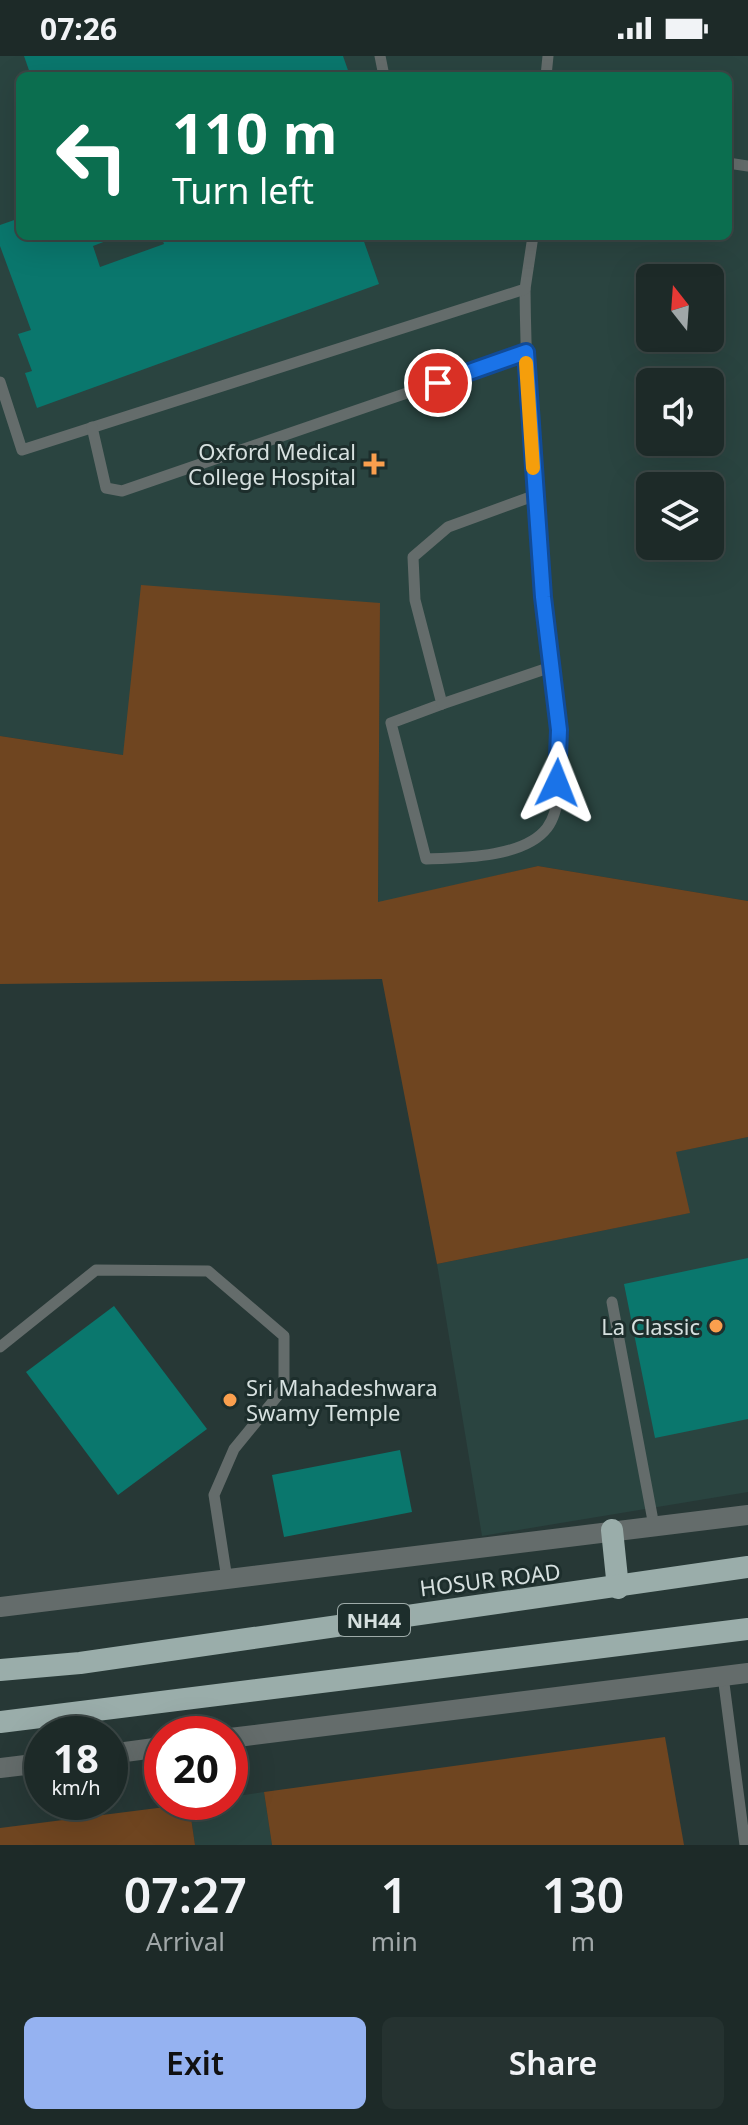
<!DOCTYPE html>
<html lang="en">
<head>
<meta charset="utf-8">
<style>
  body { margin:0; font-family:"Noto Sans",sans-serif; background:#253230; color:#f1f3f6; height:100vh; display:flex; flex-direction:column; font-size:30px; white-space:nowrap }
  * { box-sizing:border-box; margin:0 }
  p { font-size:26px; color:#a0a7a8 }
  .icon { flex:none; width:44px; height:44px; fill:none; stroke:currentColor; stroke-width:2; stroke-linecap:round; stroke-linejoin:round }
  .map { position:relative; height:1789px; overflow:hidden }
  .panel { display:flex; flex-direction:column; background:#1d2a28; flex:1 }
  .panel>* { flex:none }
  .banner { position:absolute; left:16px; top:16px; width:716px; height:168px; border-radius:12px; box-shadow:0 8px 32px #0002,0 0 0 2px #3b4645; background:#0b6e4f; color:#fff; overflow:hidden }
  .needle { width:52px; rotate:343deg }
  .buttons { position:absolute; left:636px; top:208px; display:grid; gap:16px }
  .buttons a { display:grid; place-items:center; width:88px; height:88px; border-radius:12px; background:#1d2a28; box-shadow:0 8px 32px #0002,0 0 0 2px #3b4645; font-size:40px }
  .speed { position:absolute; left:24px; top:1660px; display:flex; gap:16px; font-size:40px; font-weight:700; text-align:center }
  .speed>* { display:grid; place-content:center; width:104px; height:104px; border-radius:50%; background:#1d2a28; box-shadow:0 8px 32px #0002,0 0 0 2px #3b4645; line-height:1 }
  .speed small { font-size:20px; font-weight:400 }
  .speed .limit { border:12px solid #d22; background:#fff; color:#111 }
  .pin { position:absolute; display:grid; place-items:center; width:68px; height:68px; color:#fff; margin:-34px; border:4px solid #fff; border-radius:50%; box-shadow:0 2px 8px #0007 }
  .me { position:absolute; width:88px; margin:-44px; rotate:2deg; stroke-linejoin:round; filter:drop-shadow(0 0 6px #0008) }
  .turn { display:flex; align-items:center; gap:28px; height:168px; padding:0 24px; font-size:36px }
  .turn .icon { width:104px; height:104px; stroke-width:2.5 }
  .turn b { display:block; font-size:56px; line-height:68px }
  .eta { display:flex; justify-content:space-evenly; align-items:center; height:136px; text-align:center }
  .eta b { font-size:48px; font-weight:600; line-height:56px }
  .action { display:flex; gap:16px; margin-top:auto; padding:16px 24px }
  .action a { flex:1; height:92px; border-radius:12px; background:#95b2f1; color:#111; font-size:32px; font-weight:600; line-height:92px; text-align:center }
  .action a+a { background:#253230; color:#f1f3f6 }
  .status { display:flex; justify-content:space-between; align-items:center; height:56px; padding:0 40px; background:#1d2a28; direction:ltr }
  .status svg { height:22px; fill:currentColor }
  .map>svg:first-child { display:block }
</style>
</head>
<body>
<div class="status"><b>07:26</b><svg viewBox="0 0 49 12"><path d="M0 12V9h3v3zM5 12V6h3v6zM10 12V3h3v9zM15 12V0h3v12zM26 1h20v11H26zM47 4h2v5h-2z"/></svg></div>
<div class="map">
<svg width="748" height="1789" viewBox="0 0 748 1789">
  <rect width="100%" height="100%" fill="#273836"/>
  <g fill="#2a4440" fill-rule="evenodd">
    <path d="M 0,0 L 748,0 L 748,845 L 538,810 L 378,847 L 380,547 L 123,699 L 0,680 ZM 20,20 L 728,20 L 728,180 L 20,180 ZM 650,222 L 710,222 L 710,282 L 650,282 ZM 650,326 L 710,326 L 710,386 L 650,386 ZM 650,430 L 710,430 L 710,490 L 650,490 Z"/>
    <polygon points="748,1081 748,1436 482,1480 437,1208 689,1157 675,1096"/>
    <polygon points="264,1736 272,1789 195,1789 189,1748 230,1746 230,1741"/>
  </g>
  <g fill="#6f4520">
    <polygon points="141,529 380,547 378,846 538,810 748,845 748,1081 676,1096 690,1157 437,1208 382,923 0,928 0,680 123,699"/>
    <polygon points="665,1681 684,1789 272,1789 264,1736"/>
    <polygon points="189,1748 195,1789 0,1789 0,1772"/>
  </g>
  <g fill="#0a776d">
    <polygon points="24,0 343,0 350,20 31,20"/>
    <polygon points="20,162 20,180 119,180 93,190 100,211 164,188 161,180 362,180 379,228 37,352 25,317 32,315 18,278 31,274 0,190 0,169"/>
    <polygon points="748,1202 748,1363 655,1382 624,1228"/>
    <polygon points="114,1250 207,1373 118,1439 26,1316"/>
    <polygon points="400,1394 412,1456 284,1481 272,1419"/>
  </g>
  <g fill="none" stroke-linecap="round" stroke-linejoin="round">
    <g stroke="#646c6b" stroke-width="11">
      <polyline points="380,0 384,20"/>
      <polyline points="546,20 548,0"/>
      <polyline points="728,107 748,110"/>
      <polyline points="412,180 424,180"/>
      <path d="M 525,233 C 526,336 533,440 543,543 C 548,587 559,632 559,677 C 559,703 564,750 547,772 C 524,802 460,802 426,803 L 391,667 L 442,648 L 415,544 L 413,501 L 448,471 L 536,439"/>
      <polyline points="0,326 22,394 525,233 533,180"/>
      <polyline points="92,371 106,432 122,435 526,296"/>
      <polyline points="442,648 551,611"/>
      <polyline points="612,1246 654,1470"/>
      <polyline points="0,1291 96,1214 208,1215 284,1280 284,1332 234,1393 214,1439 227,1523"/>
      <polyline points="723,1620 745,1789"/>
    </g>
    <g stroke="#646c6b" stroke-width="20">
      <polyline points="0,1551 748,1459"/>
      <polyline points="230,1682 748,1617"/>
      <polyline points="110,1698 162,1691"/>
      <polyline points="0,1712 42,1707"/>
    </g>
    <g stroke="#9aadaa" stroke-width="22">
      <polyline points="612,1474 618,1532"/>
      <polyline points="0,1614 80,1607 748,1511"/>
      <polyline points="0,1666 748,1573"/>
    </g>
  </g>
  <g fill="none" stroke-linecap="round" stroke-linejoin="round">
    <defs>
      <polyline id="route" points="438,327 526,296 543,541 559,674 557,727"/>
    </defs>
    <use href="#route" stroke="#114b97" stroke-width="20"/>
    <use href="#route" stroke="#1a73e8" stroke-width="14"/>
    <polyline stroke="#f59e0b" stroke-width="14" points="526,307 533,412"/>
  </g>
  <g fill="#fa9f4e" stroke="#1d2e2c" stroke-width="3">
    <path d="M370 396h8v8h8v8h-8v8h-8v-8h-8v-8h8z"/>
    <circle cx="716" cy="1270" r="8"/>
    <circle cx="230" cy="1344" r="8"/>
  </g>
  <g text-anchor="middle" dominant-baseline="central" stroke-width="6" stroke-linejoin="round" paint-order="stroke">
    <rect fill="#1d2e2c" stroke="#9eaba9" stroke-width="2" x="338" y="1548" width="72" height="32" rx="6"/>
    <g font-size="20" font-weight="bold" fill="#d6e0df">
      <text x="374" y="1564">NH44</text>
    </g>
    <g font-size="22" fill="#d6e0df" stroke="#1d2e2c" text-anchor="end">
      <text x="356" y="395">Oxford Medical<tspan x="356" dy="25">College Hospital</tspan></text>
      <text x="700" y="1270">La Classic</text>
      <text x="246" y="1331" text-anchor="start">Sri Mahadeshwara<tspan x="246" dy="25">Swamy Temple</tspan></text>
    </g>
    <g font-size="22" fill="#d6e0df" stroke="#1d2e2c">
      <text transform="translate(490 1523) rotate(-7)">HOSUR ROAD</text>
    </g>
  </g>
</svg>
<div class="buttons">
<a><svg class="needle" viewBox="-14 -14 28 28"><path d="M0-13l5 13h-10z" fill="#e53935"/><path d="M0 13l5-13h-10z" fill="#a0a7a8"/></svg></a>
<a><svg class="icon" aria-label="sound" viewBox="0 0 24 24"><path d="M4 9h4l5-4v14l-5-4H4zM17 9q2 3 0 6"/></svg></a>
<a><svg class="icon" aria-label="layers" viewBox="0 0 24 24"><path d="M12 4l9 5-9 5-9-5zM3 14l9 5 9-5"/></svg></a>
</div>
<div class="speed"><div>18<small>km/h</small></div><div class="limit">20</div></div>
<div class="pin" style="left:438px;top:327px;background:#d93025"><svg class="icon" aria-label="arrive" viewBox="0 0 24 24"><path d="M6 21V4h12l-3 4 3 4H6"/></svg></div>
<svg class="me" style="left:557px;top:727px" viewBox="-20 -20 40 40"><path d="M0-17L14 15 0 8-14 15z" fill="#1a73e8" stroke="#fff" stroke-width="4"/></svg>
<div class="banner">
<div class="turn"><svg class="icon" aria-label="left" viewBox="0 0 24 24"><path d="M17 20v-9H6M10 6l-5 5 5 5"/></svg><div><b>110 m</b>Turn left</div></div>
</div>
</div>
<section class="panel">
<div class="eta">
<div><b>07:27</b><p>Arrival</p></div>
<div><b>1</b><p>min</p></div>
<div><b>130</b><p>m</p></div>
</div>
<div class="action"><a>Exit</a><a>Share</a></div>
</section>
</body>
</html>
